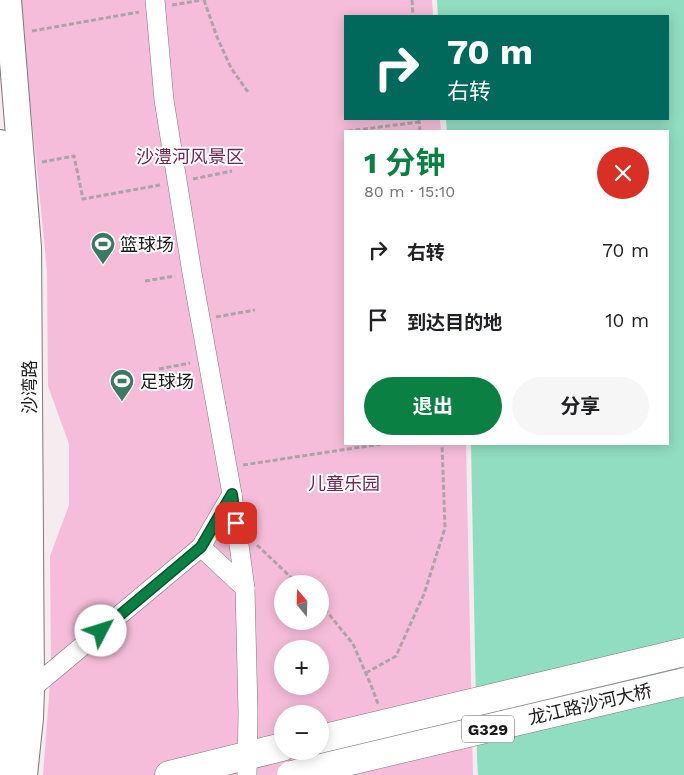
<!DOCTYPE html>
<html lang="zh">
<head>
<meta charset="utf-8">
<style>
  body { margin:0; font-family:"Work Sans","Noto Sans SC",sans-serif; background:#f6f6f6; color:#202124; height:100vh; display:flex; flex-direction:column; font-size:19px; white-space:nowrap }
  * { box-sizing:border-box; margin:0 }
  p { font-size:16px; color:#757577 }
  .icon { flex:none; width:28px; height:28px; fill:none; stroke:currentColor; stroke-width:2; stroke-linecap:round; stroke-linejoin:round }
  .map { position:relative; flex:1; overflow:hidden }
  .details { position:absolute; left:344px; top:130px; width:325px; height:315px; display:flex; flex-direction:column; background:#fff; border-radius:0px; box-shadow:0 2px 12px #0003 }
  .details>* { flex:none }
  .guide { position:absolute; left:344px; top:15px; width:325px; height:105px; border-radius:0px; box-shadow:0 2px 12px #0003; background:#00695c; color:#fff; overflow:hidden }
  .needle { width:32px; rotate:341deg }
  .controls { position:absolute; left:274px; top:575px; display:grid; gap:10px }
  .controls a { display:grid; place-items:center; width:55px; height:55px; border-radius:50%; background:#fff; box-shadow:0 2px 12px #0003; font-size:25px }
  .pin { position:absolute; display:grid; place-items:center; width:42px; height:42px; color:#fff; margin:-21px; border-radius:10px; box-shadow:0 2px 8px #0006 }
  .me { position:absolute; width:55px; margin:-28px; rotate:50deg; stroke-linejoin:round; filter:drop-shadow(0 0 4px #0008) }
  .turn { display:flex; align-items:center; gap:18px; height:105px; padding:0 20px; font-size:22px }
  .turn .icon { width:65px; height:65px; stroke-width:2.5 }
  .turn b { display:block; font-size:35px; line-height:42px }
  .round { display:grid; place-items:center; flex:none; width:52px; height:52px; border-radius:26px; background:#f6f6f6 }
  .summary { display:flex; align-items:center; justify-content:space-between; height:85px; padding:0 20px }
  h1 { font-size:30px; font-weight:700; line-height:38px; color:#0b8043 }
  .primary-button { display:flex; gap:10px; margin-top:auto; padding:10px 20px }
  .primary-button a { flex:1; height:58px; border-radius:30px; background:#0b8043; color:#fff; font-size:20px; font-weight:700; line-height:58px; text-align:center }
  .primary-button a+a { background:#f6f6f6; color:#202124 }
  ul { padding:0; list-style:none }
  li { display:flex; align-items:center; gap:15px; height:70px; padding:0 20px }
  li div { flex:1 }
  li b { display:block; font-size:19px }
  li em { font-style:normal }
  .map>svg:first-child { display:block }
</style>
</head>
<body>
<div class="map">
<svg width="684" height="775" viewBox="0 0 684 775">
  <rect width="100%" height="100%" fill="#f5ecf0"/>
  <path fill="#f5bdd9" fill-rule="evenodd" d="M 20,0 L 432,0 L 433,16 L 345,16 L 345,119 L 440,119 L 441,131 L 345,131 L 345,444 L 466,444 L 473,775 L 43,775 L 51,670 L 50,556 L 69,505 L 69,444 L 48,386 L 47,270 ZM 282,584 L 320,584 L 320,621 L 282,621 ZM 282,649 L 320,649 L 320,686 L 282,686 ZM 282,714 L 320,714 L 320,751 L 282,751 Z"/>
  <polygon fill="#91ddc1" points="437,0 684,0 684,775 478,775 477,759 471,444 668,444 668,131 447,131 446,119 668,119 668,16 438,16"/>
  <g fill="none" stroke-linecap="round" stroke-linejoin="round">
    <defs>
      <g id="street">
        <polyline points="155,0 164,100 192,273 232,494 245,588 248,712 247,775"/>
        <polyline points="201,547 245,588"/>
        <polyline points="22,690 31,689 201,547 232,494"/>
      </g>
      <g id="secondary">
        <polyline points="8,0 28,247 31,689 30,718 24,775"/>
        <polyline points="0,143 8,237 8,691 7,732 3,775"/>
      </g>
      <polyline id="highway" points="169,775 282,747"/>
    </defs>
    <use href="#street" stroke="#7f777b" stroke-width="20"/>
    <use href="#secondary" stroke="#7f777b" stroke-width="28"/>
    <use href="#highway" stroke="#7f777b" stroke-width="29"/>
    <g stroke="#aba4a7" stroke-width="3" stroke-dasharray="5 2.5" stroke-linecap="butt">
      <polyline points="204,0 217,37 231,68 248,92"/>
      <polyline points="412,0 413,16"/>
      <polyline points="172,5 202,0"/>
      <polyline points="32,31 139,12"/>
      <polyline points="419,119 420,131"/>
      <polyline points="348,131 419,122"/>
      <polyline points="42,162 74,156 83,199 160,185"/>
      <polyline points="193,179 232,171"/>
      <polyline points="145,281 175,276"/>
      <polyline points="216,317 255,310"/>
      <polyline points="159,369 190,363"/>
      <polyline points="243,465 381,444"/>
      <polyline points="257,545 298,584"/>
      <polyline points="320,603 353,644 371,685 378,704"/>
      <polyline points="366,673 396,656 424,594 445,528 442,444"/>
    </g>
    <use href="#street" stroke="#fff" stroke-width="19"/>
    <use href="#secondary" stroke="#fff" stroke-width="26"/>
    <use href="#highway" stroke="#fff" stroke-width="28"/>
    <defs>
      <g id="highway-bridge">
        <polyline points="320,739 684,652"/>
        <polyline points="291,775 684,682"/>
      </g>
    </defs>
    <use href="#highway-bridge" stroke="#7f777b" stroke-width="29" stroke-linecap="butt"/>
    <use href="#highway-bridge" stroke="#fff" stroke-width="28"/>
  </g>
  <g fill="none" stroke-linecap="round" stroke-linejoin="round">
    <defs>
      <polyline id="route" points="101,631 201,547 232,494 236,523"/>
    </defs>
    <use href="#route" stroke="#07532c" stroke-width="12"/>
    <use href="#route" stroke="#0b8043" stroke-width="9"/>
  </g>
  <defs>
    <symbol id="stadium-pin" viewBox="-11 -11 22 30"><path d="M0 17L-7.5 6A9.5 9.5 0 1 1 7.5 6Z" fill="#3c7964" stroke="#fff"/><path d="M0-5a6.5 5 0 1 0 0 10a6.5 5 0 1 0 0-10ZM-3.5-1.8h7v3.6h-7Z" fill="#fff"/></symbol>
  </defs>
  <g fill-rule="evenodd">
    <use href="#stadium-pin" x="89" y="230" width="28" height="38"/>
    <use href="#stadium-pin" x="108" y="367" width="28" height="38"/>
  </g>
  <g text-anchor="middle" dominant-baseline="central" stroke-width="4" stroke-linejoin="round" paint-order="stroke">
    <rect fill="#fff" stroke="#615f60" stroke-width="1" x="462" y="715.5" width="52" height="27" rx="4"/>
    <g font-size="16" font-weight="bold" fill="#1d1a1c">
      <text x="488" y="729">G329</text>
    </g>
    <g font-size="18" fill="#6f2652" stroke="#fff">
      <text x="190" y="156">沙澧河风景区</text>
      <text x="344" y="483">儿童乐园</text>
    </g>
    <g font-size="18" fill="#1d1a1c" stroke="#fff" text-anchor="start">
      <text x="120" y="244">篮球场</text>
      <text x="140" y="381">足球场</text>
    </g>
    <g font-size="18" fill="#1d1a1c" stroke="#fff">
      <text transform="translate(29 387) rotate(-90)">沙湾路</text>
      <text transform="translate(590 704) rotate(-13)">龙江路沙河大桥</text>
    </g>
  </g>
</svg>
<div class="controls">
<a><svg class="needle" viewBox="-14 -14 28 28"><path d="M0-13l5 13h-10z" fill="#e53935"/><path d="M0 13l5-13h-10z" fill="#757577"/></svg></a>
<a>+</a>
<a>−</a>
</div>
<div class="pin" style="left:236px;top:523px;background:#d93025"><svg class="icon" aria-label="arrive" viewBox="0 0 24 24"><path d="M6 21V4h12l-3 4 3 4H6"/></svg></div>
<svg class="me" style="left:101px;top:631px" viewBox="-20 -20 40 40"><circle r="19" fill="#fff"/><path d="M0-13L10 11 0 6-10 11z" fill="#0b8043"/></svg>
<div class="guide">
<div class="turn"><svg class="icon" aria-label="right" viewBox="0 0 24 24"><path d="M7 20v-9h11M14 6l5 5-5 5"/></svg><div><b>70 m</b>右转</div></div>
</div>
<section class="details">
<div class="summary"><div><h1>1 分钟</h1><p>80 m · 15:10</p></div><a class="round" style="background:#d93025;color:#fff"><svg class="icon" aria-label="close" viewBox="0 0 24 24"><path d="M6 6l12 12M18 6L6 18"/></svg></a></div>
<ul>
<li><svg class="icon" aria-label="right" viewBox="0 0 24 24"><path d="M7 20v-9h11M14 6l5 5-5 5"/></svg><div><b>右转</b></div><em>70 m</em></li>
<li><svg class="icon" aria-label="arrive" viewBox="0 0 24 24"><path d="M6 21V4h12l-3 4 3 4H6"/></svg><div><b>到达目的地</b></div><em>10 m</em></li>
</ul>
<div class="primary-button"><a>退出</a><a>分享</a></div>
</section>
</div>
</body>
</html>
